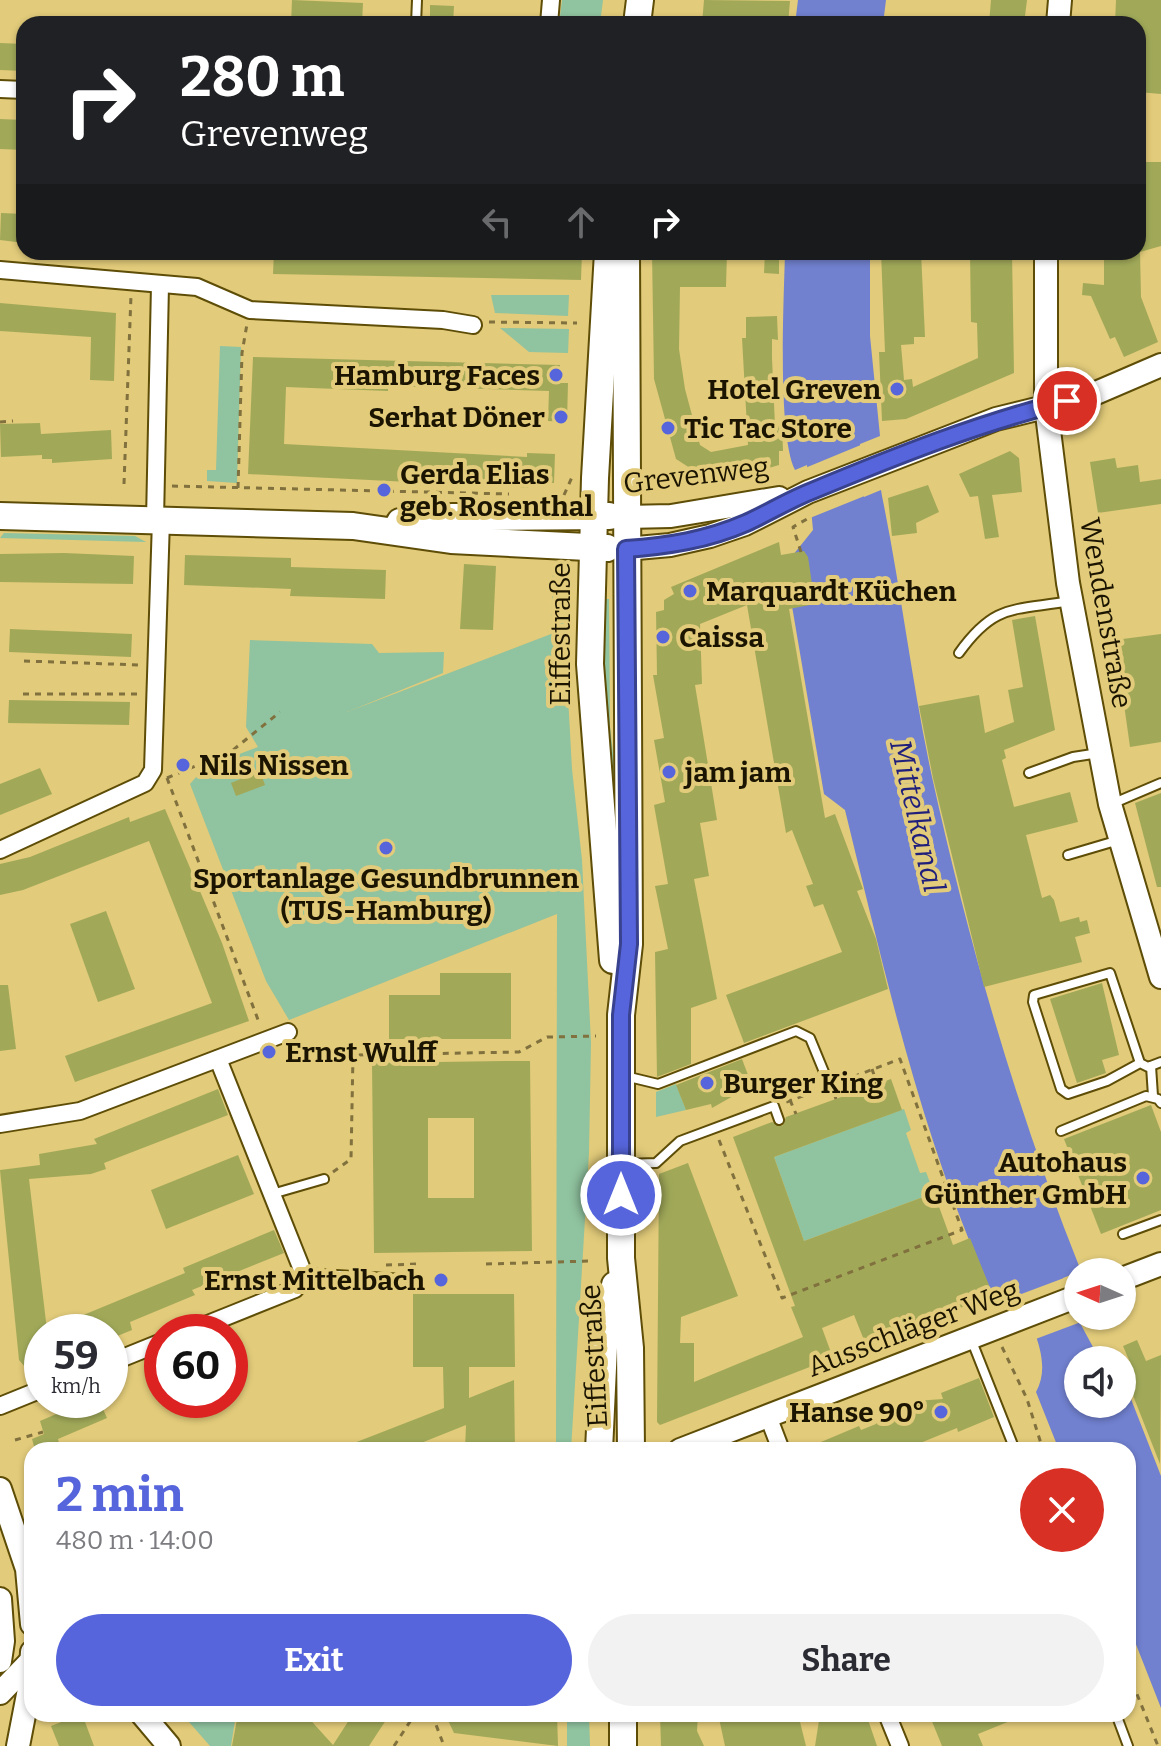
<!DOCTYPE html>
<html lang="en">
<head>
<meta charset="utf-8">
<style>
  body { margin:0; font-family:Bitter,serif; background:#f2f2f3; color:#2b2b33; height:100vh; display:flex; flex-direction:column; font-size:30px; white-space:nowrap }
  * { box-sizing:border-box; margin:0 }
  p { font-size:26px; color:#7c7c81 }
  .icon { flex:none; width:44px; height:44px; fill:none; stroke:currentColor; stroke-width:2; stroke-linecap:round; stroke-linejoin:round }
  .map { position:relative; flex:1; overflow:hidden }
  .panel { position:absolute; left:24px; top:1442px; width:1112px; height:280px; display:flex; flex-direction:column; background:#fff; border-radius:24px; box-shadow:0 2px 6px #0004 }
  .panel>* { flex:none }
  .banner { position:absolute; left:16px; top:16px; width:1130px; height:244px; border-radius:24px; box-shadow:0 2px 6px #0004; background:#202124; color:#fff; overflow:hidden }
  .needle { width:52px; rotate:273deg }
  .controls { position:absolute; left:1064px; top:1258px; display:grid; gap:16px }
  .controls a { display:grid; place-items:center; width:72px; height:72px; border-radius:50%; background:#fff; box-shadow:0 2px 6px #0004; font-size:40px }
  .speed { position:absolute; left:24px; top:1314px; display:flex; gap:16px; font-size:40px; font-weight:700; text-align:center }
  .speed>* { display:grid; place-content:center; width:104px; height:104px; border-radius:50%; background:#fff; box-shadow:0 2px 6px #0004; line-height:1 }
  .speed small { font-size:20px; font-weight:400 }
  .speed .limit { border:12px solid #d22; background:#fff; color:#111 }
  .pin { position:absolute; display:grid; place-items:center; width:68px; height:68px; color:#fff; margin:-34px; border:4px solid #fff; border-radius:50%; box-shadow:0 2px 8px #0007 }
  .me { position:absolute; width:88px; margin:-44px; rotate:0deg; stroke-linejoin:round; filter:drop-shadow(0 0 6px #0008) }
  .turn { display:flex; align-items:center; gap:28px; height:168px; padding:0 32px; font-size:36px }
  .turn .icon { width:104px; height:104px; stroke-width:2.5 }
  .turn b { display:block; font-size:56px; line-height:68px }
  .lanes { display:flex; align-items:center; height:76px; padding:0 32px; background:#0003; justify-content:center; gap:40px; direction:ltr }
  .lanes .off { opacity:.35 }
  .round { display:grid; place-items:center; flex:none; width:84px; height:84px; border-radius:42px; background:#f2f2f3 }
  .summary { display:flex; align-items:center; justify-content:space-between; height:136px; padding:0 32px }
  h1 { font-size:48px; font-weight:700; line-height:60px; color:#5665db }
  .button { display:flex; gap:16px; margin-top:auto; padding:16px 32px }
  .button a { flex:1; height:92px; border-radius:48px; background:#5665db; color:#fff; font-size:32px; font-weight:700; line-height:92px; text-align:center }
  .button a+a { background:#f2f2f3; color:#2b2b33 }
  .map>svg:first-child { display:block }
</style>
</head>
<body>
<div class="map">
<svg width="1161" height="1746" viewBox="0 0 1161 1746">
  <rect width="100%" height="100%" fill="#e2cb7a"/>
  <g fill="#90c39f">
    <polygon points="562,0 603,0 600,24 559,24"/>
    <polygon points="491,295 569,295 568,316 495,313"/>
    <polygon points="500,328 569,329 568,353 529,352"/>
    <polygon points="220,346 241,347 237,483 207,481 207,470 216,470"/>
    <polygon points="4,533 135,536 146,542 0,538"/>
    <polygon points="553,566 567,585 565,642 572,769 582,860 591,1043 589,1153 571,1450 556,1450 557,914 289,1020 266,981 190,784 205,767 258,747 246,727 250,640 372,644 379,653 444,652 443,673 347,712 551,634"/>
    <polygon points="599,599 609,599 610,726 618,799 612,803 609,802"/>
    <polygon points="676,1084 686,1110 656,1117 656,1092"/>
    <polygon points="904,1109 911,1130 906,1133 920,1173 926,1172 934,1193 804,1241 774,1157"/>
    <polygon points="182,1714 236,1714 231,1746 210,1746"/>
    <polygon points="567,1714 589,1714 590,1746 567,1746"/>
  </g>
  <g fill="#7180cf">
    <polygon points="798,0 886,0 883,24 795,24"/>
    <path d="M 785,252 L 870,252 L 870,336 L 880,436 L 860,444 L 864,497 L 881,490 L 882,496 C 901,589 912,684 932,777 C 969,945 1017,1111 1081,1271 L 1063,1278 L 1080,1323 L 1100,1360 L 1078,1360 L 1078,1404 L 1122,1404 L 1122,1376 L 1161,1476 L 1161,1708 L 1128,1624 L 1128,1450 L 1059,1450 L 1036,1392 C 1053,1362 1031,1325 1019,1295 L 997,1304 C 923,1147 886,977 845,810 L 824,794 L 785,565 L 813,530 L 807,465 L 795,470 C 777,434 784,298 785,252 Z"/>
  </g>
  <g fill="#e2cb7a">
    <polygon points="868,442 864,446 867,492 872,490 872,493 810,518 805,468"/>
    <polygon points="1064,1278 1081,1322 1033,1340 1016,1296"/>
  </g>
  <g fill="#a1a959" fill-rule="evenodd">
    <polygon points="292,0 363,3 362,24 291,24"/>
    <polygon points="704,0 790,1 788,24 702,24"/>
    <polygon points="991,0 1027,0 1024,24 989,24"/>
    <polygon points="1116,0 1161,0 1161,94 1138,92 1138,24 1115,24"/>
    <polygon points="430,5 454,6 453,24 430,24"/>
    <polygon points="0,43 24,44 24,71 0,70"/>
    <polygon points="0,119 24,120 24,150 0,149"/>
    <polygon points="1141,162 1161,162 1161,246 1140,252 1141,297 1158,342 1124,357 1115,337 1110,339 1091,296 1082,295 1083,283 1104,285 1104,252 1138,252"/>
    <polygon points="1,213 24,214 24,243 0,240"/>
    <polygon points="274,252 582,252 581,280 273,274"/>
    <polygon points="652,252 727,252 726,287 680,287 679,349 685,389 700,445 711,452 748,445 742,338 746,338 746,317 777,316 778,340 772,339 772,358 775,426 782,426 783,451 779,451 779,465 749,474 707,479 676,459 654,379"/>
    <polygon points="765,252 779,252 779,274 764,273"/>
    <polygon points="881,252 921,252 925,337 914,337 914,344 901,345 904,380 912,379 913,387 978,358 977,323 971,322 970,252 1012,252 1014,373 906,419 882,421 879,352 885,352"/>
    <polygon points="0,303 116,313 114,381 90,380 91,337 0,331"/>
    <polygon points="253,357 560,365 560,383 568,383 567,422 548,421 549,391 388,386 388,391 286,387 284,444 527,457 527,453 555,454 554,483 528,482 528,488 248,474"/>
    <polygon points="40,423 41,434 111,430 112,459 52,463 52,459 42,459 42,455 1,457 0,424"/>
    <polygon points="1010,451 1019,458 1022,492 992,495 999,537 985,539 978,496 970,497 959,474"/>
    <polygon points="1115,458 1117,468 1138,465 1140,482 1161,479 1161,504 1098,513 1090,462"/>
    <polygon points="928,485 939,512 916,523 917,533 892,536 888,498"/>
    <polygon points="779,542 781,555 804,551 808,557 815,604 789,609 825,818 835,814 863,889 857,891 876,939 888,989 744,1043 726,995 842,952 823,904 814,907 806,886 813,884 792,830 786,833 747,605 700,624 702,684 695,685 717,820 700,823 709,876 694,879 717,999 691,1008 691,1064 657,1077 655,952 668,949 655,886 668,884 654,805 665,802 654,740 664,738 653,675 657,675 656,612 664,610 664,600 674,594 671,587"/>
    <polygon points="64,553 134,556 133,584 0,582 0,554"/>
    <polygon points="185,555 291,558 291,567 386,570 385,599 290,596 291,589 184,585"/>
    <polygon points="464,564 496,566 493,630 460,629"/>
    <polygon points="1035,616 1055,730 1004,750 1006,758 1002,760 1014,807 1070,792 1078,822 1026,835 1042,898 1050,895 1054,900 1060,922 1079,917 1080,922 1087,920 1090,933 1075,937 1082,962 984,987 933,778 919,706 979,695 985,733 1014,722 1008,690 1023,687 1012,620"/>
    <polygon points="10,629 132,634 131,657 9,652"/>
    <polygon points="1161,634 1161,742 1130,747 1115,640"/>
    <polygon points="9,700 130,702 129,725 8,723"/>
    <polygon points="40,768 52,794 0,815 0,784"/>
    <polygon points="260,771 265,785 236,796 231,783"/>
    <polygon points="1161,793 1161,887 1157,887 1135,803"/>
    <polygon points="165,809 222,943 249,1021 75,1082 65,1056 212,1003 149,841 23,890 0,895 0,864 30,857 129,817 130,822"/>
    <polygon points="106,911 135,989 98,1002 70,924"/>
    <polygon points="440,973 511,973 511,1039 389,1039 389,995 440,995"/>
    <polygon points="1102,983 1119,1055 1102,1060 1106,1073 1077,1083 1050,999"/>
    <polygon points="0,985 8,985 16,1049 0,1051"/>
    <polygon points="742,1059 748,1075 737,1079 742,1091 712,1108 711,1104 686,1110 676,1085"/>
    <path d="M 504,1061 L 530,1061 L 532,1251 L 374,1253 L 372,1063 ZM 428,1118 L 474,1118 L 474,1198 L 428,1198 Z"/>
    <polygon points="891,1079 902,1110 774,1157 804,1241 934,1193 953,1245 970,1238 993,1295 866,1345 854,1315 822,1328 833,1358 660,1425 657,1422 659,1174 688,1163 738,1296 681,1317 680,1343 694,1343 694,1382 803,1337 791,1307 795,1306 733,1137 772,1122 782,1126 786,1117"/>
    <polygon points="218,1089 228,1115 104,1163 106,1169 91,1174 29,1179 47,1330 185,1273 183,1268 274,1230 284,1253 192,1290 195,1295 130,1322 132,1330 110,1339 110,1332 42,1332 42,1367 34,1370 25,1367 19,1360 0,1170 40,1165 39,1154 97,1144 94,1139"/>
    <polygon points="1151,1105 1161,1132 1161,1210 1101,1234 1064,1139"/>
    <polygon points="238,1155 254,1194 166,1229 151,1190"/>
    <polygon points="413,1294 514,1294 515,1367 469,1367 469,1398 514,1380 515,1450 465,1450 466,1425 421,1443 423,1450 336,1450 444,1408 443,1367 413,1367"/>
    <polygon points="1137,1340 1146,1361 1161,1355 1160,1464 1123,1370 1132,1367 1123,1346"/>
    <polygon points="979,1378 994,1417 958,1432 957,1428 903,1450 802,1450 859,1426 861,1430 876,1424 888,1410 902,1402 943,1399 941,1393"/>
    <polygon points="89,1400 99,1400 107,1418 58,1439 61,1450 35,1450 32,1439 44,1434 40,1421"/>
    <polygon points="82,1714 94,1746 59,1746 51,1726"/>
    <polygon points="238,1714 305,1714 333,1745 353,1714 390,1714 369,1746 232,1746"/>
    <polygon points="445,1714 557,1714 558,1746 454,1733"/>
    <polygon points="660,1714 698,1714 697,1731 704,1746 661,1746"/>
    <polygon points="718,1714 798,1714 806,1746 725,1746"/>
    <polygon points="820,1714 866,1714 877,1746 815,1746"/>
    <polygon points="929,1714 1027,1714 978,1734 983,1746 942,1746"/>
  </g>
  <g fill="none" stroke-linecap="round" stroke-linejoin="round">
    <defs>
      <g id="lane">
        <polyline points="416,24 417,0"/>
        <path d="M 959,653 C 995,603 1013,611 1070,601"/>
        <polyline points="1029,773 1073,757 1099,753"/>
        <polyline points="1114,803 1161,783"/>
        <polyline points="1068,855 1119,840"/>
        <polyline points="1140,1063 1110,973 1034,995 1033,1002 1061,1089 1068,1094 1107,1081 1140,1063 1148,1067 1161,1062"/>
        <polyline points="1151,1066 1153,1096"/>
        <polyline points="625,1076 658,1084 796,1031 810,1038 824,1072"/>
        <polyline points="1061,1131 1146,1096 1158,1099 1161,1103"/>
        <polyline points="623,1164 656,1163 680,1141 774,1106 779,1120"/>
        <polyline points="272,1194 324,1179"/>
        <polyline points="1123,1234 1161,1220"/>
        <polyline points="302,1273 405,1279"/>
        <polyline points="971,1339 1015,1450"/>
        <polyline points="1116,1714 1128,1746"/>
      </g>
      <g id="street">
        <polyline points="549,24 551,0"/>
        <polyline points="0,89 24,90"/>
        <polyline points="0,270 197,287 250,310 443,320 473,325"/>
        <polyline points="155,520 160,285"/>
        <polyline points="0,850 145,783 153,770 161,520"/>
        <polyline points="0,1124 80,1111 288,1032"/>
        <polyline points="188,1332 295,1289 302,1279 301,1267 218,1059"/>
        <polyline points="110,1363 162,1342"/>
        <polyline points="0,1406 42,1389"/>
        <polyline points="768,1416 781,1450"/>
        <polyline points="887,1714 900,1746"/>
      </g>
      <g id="secondary">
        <polyline points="1058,24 1060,0"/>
        <polyline points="1046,252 1046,406 1068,583 1110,804 1161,977"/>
        <polyline points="626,517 671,516 779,498"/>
        <polyline points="626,549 670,545 710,536 745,524 808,492 996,419 1089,396 1161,365"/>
        <polyline points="1122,1279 1161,1264"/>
        <polyline points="680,1450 1078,1296"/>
        <polyline points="0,1489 27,1569 32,1624"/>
        <polyline points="0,1599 3,1641 0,1661"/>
        <polyline points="0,1693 31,1661"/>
        <polyline points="142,1714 169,1746"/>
        <polyline points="18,1746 30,1684 32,1652"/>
      </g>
      <g id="primary">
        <polyline points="637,24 640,0"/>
        <polyline points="608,252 595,478 590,664 613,960"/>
        <polyline points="626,252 629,944 621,1015 621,1258 630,1348 631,1450"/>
        <polyline points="0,516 353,526 451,540 607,548"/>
        <polyline points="400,522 453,517 609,516"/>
        <polyline points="599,1450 604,1347 615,1285"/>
        <polyline points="623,1714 623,1746"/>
      </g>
    </defs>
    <use href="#lane" stroke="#5e4d07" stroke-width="12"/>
    <use href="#street" stroke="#5e4d07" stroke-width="20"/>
    <use href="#secondary" stroke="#5e4d07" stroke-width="26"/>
    <use href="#primary" stroke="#5e4d07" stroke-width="30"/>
    <g stroke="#80713e" stroke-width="3" stroke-dasharray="6 6" stroke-linecap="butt">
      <polyline points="489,322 577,323"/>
      <polyline points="0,422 13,421"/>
      <polyline points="124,484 131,295"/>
      <polyline points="172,486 509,494"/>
      <polyline points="238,488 242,353 247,324"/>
      <polyline points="564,495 572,477 576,477"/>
      <polyline points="801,552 793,527 807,519"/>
      <polyline points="562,567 571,581"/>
      <polyline points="24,661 140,665"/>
      <polyline points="23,694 139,694"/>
      <polyline points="167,778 260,1025"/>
      <polyline points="167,778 233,750 280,712"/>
      <polyline points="872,1069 877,1084"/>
      <polyline points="831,1085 836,1099"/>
      <polyline points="790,1100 796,1114"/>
      <polyline points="719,1140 782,1298 962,1230 900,1059 784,1103"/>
      <polyline points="333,1172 351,1159 353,1055 519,1052 547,1037 596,1036"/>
      <polyline points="486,1264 590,1261"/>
      <polyline points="386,1265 420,1264"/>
      <polyline points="1002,1347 1027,1399 1043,1450"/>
      <polyline points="15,1440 43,1432"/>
      <polyline points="1128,1672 1158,1746"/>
      <polyline points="432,1714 444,1746"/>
      <polyline points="394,1746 415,1714"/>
    </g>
    <use href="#lane" stroke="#fff" stroke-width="8"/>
    <use href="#street" stroke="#fff" stroke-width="16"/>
    <use href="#secondary" stroke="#fff" stroke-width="22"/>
    <use href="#primary" stroke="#fff" stroke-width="26"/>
  </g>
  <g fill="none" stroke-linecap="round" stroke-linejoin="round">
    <defs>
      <path id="route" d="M 621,1195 L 621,1015 L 629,944 L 626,549 C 668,546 707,540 746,523 C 768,513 789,500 812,491 C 896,456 979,423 1067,401"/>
    </defs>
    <use href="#route" stroke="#38428e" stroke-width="20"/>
    <use href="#route" stroke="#5665db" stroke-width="14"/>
  </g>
  <g fill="#5665db" stroke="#e2cb7a" stroke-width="3">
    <circle cx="556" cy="375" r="8"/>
    <circle cx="897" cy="389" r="8"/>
    <circle cx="561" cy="417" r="8"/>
    <circle cx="668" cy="428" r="8"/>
    <circle cx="384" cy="490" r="8"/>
    <circle cx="690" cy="591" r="8"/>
    <circle cx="663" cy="637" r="8"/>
    <circle cx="183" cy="765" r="8"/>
    <circle cx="669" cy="772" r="8"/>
    <circle cx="386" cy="848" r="8"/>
    <circle cx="269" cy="1052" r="8"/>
    <circle cx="707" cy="1083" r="8"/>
    <circle cx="1143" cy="1178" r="8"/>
    <circle cx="441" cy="1280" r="8"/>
    <circle cx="941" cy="1412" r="8"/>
  </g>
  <g text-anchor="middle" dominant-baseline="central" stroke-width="8" stroke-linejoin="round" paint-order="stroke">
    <g font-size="28" font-weight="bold" fill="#1b1400" stroke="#e2cb7a" text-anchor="start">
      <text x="540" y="375" text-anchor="end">Hamburg Faces</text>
      <text x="881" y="389" text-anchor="end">Hotel Greven</text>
      <text x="545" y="417" text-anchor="end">Serhat Döner</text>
      <text x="684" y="428">Tic Tac Store</text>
      <text x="400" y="474">Gerda Elias<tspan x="400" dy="32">geb. Rosenthal</tspan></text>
      <text x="706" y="591">Marquardt Küchen</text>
      <text x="679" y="637">Caissa</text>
      <text x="199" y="765">Nils Nissen</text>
      <text x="685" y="772">jam jam</text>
      <text x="386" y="878" text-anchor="middle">Sportanlage Gesundbrunnen<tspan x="386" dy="32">(TUS-Hamburg)</tspan></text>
      <text x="285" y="1052">Ernst Wulff</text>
      <text x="723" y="1083">Burger King</text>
      <text x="1127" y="1162" text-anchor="end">Autohaus<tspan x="1127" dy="32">Günther GmbH</tspan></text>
      <text x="425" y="1280" text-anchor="end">Ernst Mittelbach</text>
      <text x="925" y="1412" text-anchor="end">Hanse 90°</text>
    </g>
    <g font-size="28" fill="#1b1400" stroke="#e2cb7a">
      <text transform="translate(696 475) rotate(-7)">Grevenweg</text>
      <text transform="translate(1106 613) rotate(80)">Wendenstraße</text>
      <text transform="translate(560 634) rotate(-90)">Eiffestraße</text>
      <text transform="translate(913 1328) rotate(-21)">Ausschläger Weg</text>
      <text transform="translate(594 1356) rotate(-93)">Eiffestraße</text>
    </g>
    <g font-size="30" font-style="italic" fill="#201f7c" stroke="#e2cb7a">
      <text transform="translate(917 816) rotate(77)">Mittelkanal</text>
    </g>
  </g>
</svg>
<div class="controls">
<a><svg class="needle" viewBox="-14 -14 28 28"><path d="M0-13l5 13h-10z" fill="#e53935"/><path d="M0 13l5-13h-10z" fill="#7c7c81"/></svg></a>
<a><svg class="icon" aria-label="sound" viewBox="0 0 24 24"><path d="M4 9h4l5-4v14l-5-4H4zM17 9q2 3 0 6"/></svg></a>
</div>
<div class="speed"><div>59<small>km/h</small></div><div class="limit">60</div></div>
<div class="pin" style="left:1067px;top:401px;background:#d93025"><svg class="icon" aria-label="arrive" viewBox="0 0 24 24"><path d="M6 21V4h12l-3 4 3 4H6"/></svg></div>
<svg class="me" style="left:621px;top:1195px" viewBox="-20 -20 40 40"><circle r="17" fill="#5665db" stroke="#fff" stroke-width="3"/><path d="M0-11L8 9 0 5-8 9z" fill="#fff"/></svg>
<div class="banner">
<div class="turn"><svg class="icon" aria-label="right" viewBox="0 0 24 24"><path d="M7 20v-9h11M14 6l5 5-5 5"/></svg><div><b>280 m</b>Grevenweg</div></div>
<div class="lanes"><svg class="icon off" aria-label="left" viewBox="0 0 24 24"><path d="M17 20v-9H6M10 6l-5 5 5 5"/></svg><svg class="icon off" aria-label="ahead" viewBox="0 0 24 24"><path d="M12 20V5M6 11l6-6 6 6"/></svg><svg class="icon" aria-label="right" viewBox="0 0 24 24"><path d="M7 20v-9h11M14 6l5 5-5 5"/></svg></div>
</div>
<section class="panel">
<div class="summary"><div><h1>2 min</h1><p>480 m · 14:00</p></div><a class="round" style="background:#d93025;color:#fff"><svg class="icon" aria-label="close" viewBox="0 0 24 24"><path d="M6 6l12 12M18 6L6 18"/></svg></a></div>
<div class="button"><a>Exit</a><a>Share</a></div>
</section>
</div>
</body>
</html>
